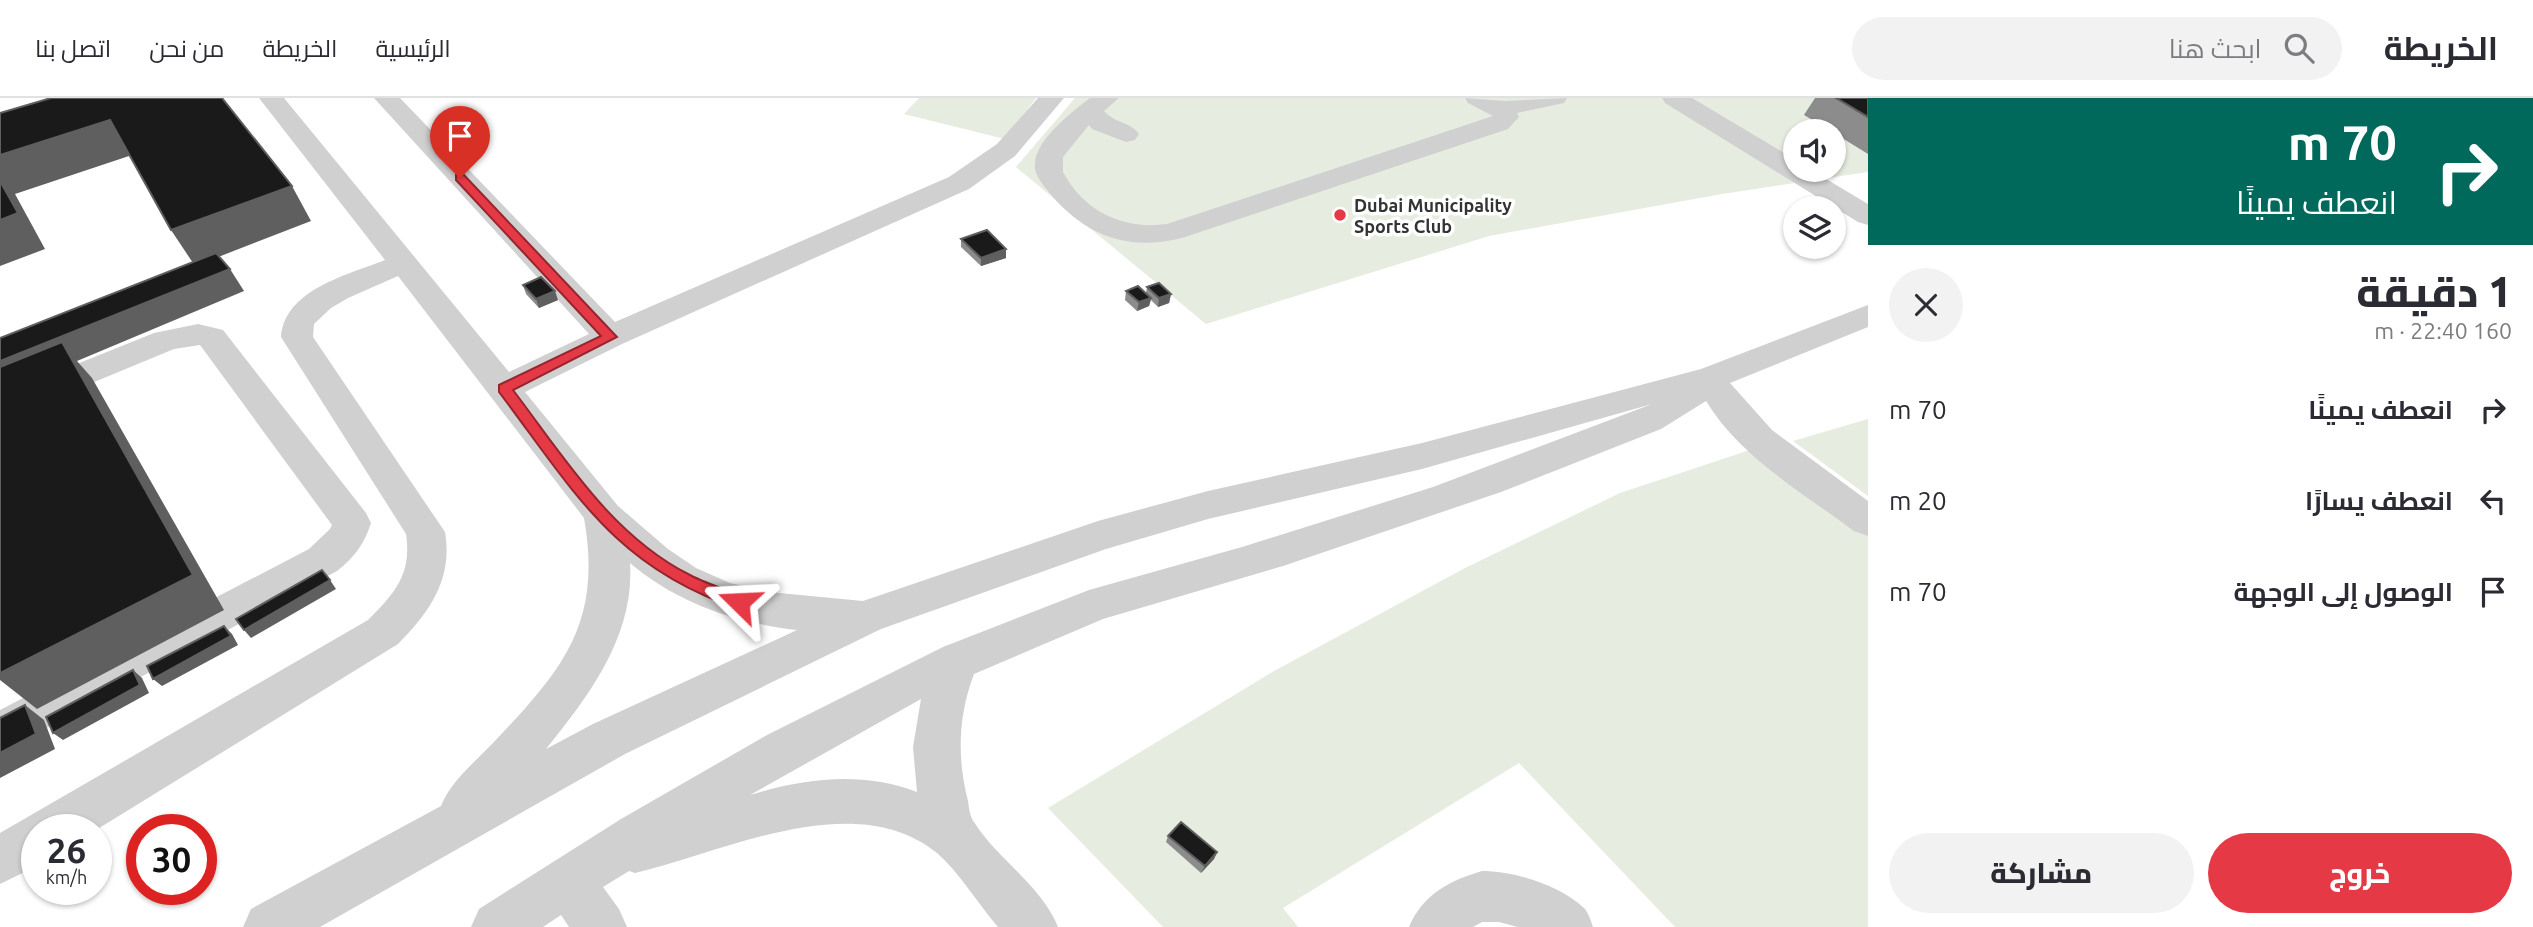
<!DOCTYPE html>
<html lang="ar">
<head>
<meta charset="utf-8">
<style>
  body { margin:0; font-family:Ubuntu,Cairo,sans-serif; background:#f2f2f3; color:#2b2b33; direction:rtl; height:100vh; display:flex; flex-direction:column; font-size:26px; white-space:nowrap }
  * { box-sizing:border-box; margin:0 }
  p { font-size:23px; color:#7c7c81 }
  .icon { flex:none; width:38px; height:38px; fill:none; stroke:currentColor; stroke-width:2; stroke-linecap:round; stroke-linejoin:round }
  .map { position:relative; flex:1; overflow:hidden; direction:ltr }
  .panel { display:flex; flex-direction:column; background:#fff; width:665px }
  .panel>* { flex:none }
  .top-card { background:#00695c; color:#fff; overflow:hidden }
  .controls { position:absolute; left:1783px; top:21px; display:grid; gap:14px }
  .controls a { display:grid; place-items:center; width:63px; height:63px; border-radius:50%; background:#fff; box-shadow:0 2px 5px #0004; font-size:35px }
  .speed { position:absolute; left:21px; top:716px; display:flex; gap:14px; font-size:35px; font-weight:700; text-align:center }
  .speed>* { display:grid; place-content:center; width:91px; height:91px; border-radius:50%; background:#fff; box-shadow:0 2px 5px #0004; line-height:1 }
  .speed small { font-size:18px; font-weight:400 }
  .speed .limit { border:10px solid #d22; background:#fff; color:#111 }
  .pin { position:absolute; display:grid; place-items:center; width:60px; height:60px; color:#fff; margin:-72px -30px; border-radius:50% 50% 50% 0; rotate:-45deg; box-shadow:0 0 7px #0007 }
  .pin .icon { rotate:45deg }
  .me { position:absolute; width:77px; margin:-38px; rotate:291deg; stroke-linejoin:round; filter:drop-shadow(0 0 5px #0008) }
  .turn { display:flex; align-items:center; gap:24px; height:147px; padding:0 21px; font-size:32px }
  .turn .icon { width:91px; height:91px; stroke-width:2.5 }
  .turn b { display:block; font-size:49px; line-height:60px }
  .round { display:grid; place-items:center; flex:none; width:74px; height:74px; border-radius:37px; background:#f2f2f3 }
  .headline { display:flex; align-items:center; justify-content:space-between; height:119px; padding:0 21px }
  h1 { font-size:42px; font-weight:800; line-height:52px }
  .primary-button { display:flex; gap:14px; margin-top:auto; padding:14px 21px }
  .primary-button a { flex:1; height:80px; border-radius:42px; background:#e63946; color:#fff; font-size:28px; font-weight:800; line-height:80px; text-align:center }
  .primary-button a+a { background:#f2f2f3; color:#2b2b33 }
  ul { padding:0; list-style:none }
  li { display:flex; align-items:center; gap:21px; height:91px; padding:0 21px }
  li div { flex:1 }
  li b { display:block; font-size:26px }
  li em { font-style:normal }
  header { display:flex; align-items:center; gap:42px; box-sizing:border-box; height:98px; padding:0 35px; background:#fff; border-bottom:2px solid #e1e1e2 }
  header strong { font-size:33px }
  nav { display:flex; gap:38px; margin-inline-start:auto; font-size:24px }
  .search { width:490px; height:63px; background:#f2f2f3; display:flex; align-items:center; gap:18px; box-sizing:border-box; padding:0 24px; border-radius:38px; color:#7c7c81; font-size:26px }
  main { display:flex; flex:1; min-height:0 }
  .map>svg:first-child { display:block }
</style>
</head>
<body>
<header>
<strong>الخريطة</strong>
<div class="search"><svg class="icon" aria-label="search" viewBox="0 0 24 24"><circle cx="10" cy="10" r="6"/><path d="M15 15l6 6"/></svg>ابحث هنا</div>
<nav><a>الرئيسية</a><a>الخريطة</a><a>من نحن</a><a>اتصل بنا</a></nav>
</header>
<main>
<section class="panel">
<div class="top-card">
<div class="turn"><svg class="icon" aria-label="right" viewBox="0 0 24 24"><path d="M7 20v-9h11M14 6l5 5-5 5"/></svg><div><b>70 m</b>انعطف يمينًا</div></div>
</div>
<div class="headline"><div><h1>1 دقيقة</h1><p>160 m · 22:40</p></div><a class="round"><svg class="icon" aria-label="close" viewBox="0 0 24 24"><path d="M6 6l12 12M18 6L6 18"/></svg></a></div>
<ul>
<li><svg class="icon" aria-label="right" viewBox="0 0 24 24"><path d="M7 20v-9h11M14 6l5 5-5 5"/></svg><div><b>انعطف يمينًا</b></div><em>70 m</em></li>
<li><svg class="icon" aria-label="left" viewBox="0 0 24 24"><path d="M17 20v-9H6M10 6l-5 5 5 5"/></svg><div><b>انعطف يسارًا</b></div><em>20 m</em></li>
<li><svg class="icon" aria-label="arrive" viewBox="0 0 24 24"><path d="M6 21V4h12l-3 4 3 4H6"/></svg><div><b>الوصول إلى الوجهة</b></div><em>70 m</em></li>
</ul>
<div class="primary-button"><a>خروج</a><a>مشاركة</a></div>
</section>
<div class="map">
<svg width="1868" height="829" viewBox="0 0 1868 829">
  <rect width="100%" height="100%" fill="#fff"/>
  <g fill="#e6ecdf" fill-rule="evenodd">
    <polygon points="919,0 1036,0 1005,41 904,16"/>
    <path d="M 1075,0 L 1868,0 L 1868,74 L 1722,96 L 1489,138 L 1206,226 L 1016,69 ZM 1796,33 L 1834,33 L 1834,72 L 1796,72 Z"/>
    <polygon points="1868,321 1868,398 1793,343"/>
    <polygon points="1756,350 1868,434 1868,829 1675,829 1519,665 1283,810 1298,829 1163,829 1048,710 1274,573 1465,470 1620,395"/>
  </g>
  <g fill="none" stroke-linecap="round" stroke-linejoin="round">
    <g fill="#d0d0d0" fill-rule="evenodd">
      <path d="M 259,0 L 284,0 L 509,274 L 589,236 L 374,0 L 400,0 L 615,224 L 949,79 L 997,46 L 1038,0 L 1064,0 L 1015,58 L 969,91 L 622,246 L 525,294 L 618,408 L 668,451 L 696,470 L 730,485 L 769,494 L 863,503 L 1098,423 L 1208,393 L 1422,345 L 1701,271 L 1868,207 L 1868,229 L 1730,285 L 1772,332 L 1868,403 L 1868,438 L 1854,433 C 1803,395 1740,359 1706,303 L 1661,331 L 1501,394 L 1283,468 L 1103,521 L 974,576 C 958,618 957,660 968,703 C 969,710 970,719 974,724 C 998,762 1041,787 1058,829 L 998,829 C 978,806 960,775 937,755 C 854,688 725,754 635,775 L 629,773 L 603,789 L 619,811 L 627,829 L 569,829 L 561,817 L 543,829 L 471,829 L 479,811 L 621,721 L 767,637 L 943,549 L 1089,492 L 1242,449 L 1433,389 L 1652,306 L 1422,371 L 1208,421 L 1106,451 L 881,531 L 625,656 L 320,829 L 243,829 L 251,811 L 441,708 C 451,683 473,666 492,646 C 561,573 603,527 584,420 L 398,178 L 348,200 L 331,210 L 314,226 L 313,239 L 445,434 C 453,481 430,514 398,546 L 96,732 L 37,732 L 37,768 L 0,786 L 0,735 L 368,522 C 395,495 412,476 406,436 L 281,239 C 285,191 348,177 385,162 ZM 630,465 C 677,505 736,525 797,532 L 593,626 L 546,651 C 589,598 635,537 630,465 ZM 921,601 L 913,649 L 917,694 C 862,673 805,680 750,697 Z"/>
      <path d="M 1090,0 L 1119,0 L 1104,13 C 1114,25 1131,24 1139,36 L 1135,42 L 1126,44 L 1092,31 L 1089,27 L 1063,59 L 1063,74 C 1084,114 1124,132 1167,126 L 1493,18 L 1468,5 L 1465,0 L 1505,3 L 1567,0 L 1564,5 L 1517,15 L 1519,19 L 1508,31 L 1182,140 C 1129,153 1088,139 1052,98 C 1045,89 1033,77 1035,65 C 1037,40 1072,14 1090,0 Z"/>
      <polygon points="1662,0 1692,0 1796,62 1796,72 1811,72 1868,106 1868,127 1858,124 1665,5"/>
      <path d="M 198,226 L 223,232 L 366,415 L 371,425 C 365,445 354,460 337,473 L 0,655 L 0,612 L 309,451 L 330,431 L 332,427 L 200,247 L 174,251 L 0,323 L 0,297 L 154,235 Z"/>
      <path d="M 1482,773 C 1514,773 1560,787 1584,810 C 1588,814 1591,823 1593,829 L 1518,829 L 1499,824 L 1482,824 L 1473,829 L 1409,829 C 1423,796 1449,783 1482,773 Z"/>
    </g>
  </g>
  <g fill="#8c8c8c">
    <polygon points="1815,0 1868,0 1868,56 1834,35 1834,33 1831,33 1804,17"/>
    <polygon points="961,141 1006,160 981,168 961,149"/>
    <polygon points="523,187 558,202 539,210 526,196"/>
    <polygon points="1147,189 1171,196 1169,205 1158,209 1151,202 1149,208 1137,213 1125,202 1126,193 1146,195"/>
    <polygon points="1168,738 1217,754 1214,761 1201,775 1166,744"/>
  </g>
  <g fill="#5f5f5f">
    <polygon points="110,22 132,57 15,96 45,151 0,168 0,57"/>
    <polygon points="292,88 311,123 195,168 171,132"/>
    <polygon points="1006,151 1006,160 981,168 981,160"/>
    <polygon points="230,171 244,193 77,263 92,280 224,512 37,611 0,582 0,263"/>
    <polygon points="555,193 558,202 539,210 536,201"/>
    <polygon points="1171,196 1169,205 1158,209 1159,200"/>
    <polygon points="1151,200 1149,208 1137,213 1139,204"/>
    <polygon points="330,482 336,491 251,540 244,532"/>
    <polygon points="224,528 232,536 238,547 162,588 153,581"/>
    <polygon points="133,572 142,580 149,595 63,642 53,635"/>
    <polygon points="25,607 44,622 55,651 0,680 0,655"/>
    <polygon points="1217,754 1214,761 1201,775 1205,768"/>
  </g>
  <g fill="#1a1a1a" stroke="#5f5f5f" stroke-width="2">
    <polygon points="51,0 222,0 292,88 171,132 110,22 0,57 0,15"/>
    <polygon points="1836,0 1868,0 1868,19"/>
    <polygon points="0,83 18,115 0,122"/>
    <polygon points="987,132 1006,151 981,160 961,141"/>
    <polygon points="216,155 230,171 0,263 0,240"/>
    <polygon points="541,179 555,193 536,201 523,187"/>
    <polygon points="1159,185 1171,196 1159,200 1147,189"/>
    <polygon points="1138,188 1151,200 1139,204 1126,193"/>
    <polygon points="62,244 193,477 0,575 0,269"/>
    <polygon points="322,472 330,482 244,532 236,521"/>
    <polygon points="224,528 231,538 153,581 147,568"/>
    <polygon points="133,572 140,587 53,635 46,619"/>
    <polygon points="25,607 36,636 0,655 0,620"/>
    <polygon points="1181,724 1217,754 1205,768 1168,738"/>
  </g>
  <path fill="#e63946" stroke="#96252e" stroke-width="2" d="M 456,77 L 464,77 L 617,239 L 513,292 C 564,359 612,438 690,477 C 707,486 727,492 745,499 L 748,504 L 745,509 L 739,511 C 614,469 574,393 499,294 L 499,287 L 601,238 L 456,82 Z"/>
  <circle fill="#e63946" stroke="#fff" stroke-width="2.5" cx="1340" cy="117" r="7"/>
  <g text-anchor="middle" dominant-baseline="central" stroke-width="7" stroke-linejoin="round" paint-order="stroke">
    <g font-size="18" font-weight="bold" fill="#333" stroke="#fff" text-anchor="start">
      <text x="1354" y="107">Dubai Municipality<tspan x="1354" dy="21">Sports Club</tspan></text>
    </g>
  </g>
</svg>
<div class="controls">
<a><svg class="icon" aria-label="sound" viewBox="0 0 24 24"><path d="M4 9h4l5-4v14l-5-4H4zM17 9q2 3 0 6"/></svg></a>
<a><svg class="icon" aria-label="layers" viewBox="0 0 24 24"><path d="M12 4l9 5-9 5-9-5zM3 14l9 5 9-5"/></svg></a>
</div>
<div class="speed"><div>26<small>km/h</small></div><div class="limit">30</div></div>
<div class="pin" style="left:460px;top:80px;background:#d93025"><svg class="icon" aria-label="arrive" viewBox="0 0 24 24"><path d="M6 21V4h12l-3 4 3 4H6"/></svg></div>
<svg class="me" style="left:739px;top:504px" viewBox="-20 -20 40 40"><path d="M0-17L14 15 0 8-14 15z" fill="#e63946" stroke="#fff" stroke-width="4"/></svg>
</div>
</main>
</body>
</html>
